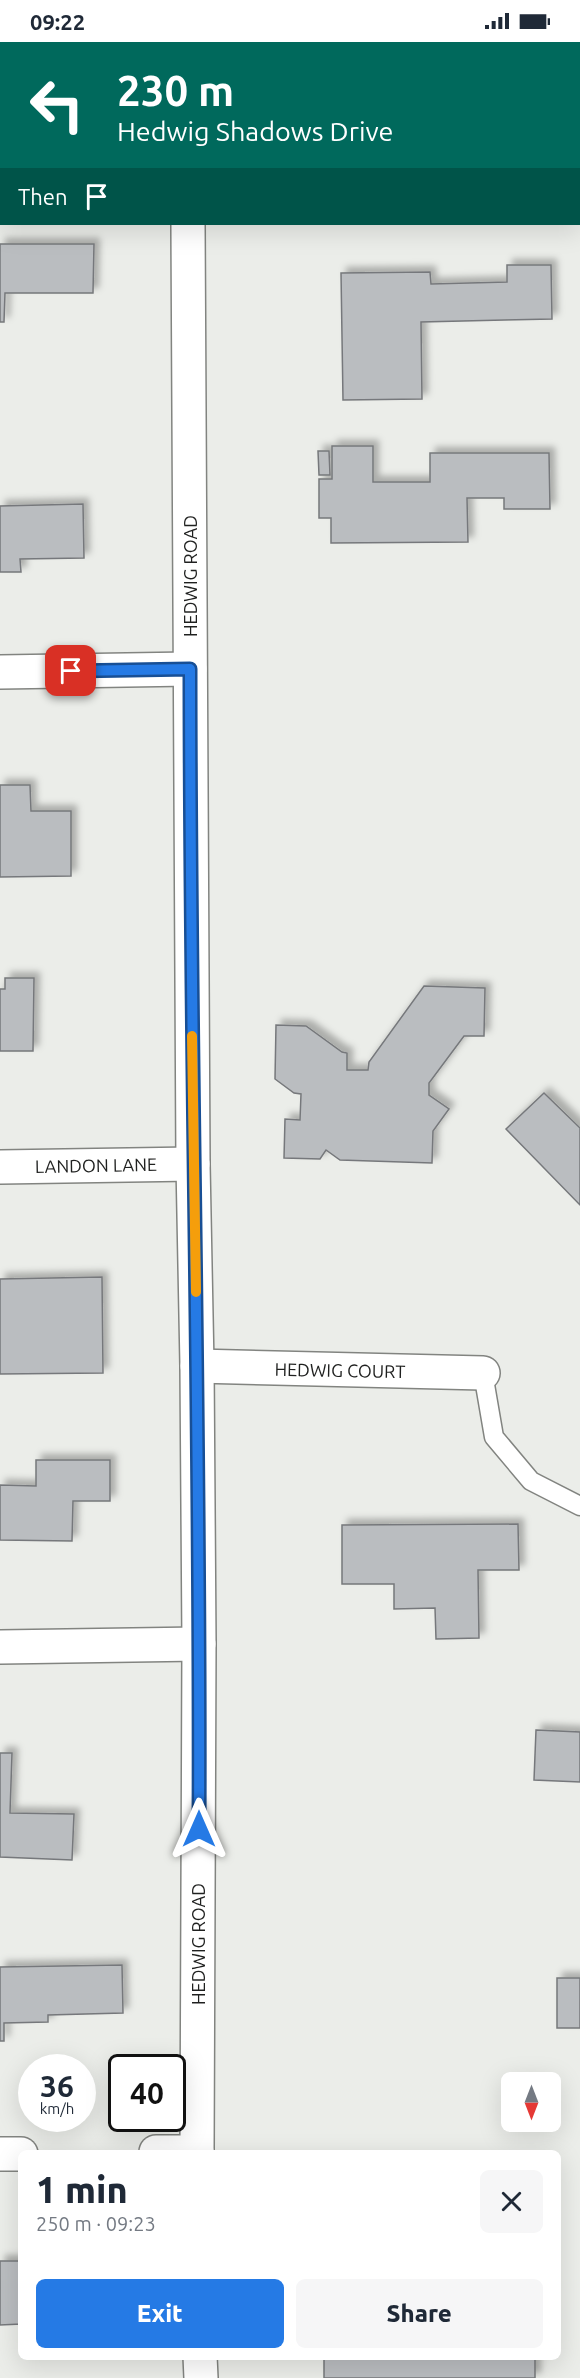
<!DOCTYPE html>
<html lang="en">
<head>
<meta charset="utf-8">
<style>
  body { margin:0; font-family:Ubuntu,sans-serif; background:#f6f6f7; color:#1f2937; height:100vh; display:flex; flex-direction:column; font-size:22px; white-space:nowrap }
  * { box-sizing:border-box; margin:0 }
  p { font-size:20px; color:#747a83 }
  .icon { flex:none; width:33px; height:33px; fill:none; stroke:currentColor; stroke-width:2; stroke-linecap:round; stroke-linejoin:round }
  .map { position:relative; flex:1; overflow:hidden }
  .side { position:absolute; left:18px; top:2108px; width:543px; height:210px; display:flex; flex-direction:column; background:#fff; border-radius:9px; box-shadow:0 6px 24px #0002 }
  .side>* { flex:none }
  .top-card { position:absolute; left:0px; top:0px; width:580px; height:183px; box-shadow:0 6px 24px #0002; background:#00695c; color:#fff; overflow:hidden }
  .needle { width:39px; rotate:180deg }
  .buttons { position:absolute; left:501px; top:2030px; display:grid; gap:12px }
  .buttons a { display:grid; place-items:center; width:60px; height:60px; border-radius:9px; background:#fff; box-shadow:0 6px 24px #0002; font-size:30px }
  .speed { position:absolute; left:18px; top:2012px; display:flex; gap:12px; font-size:30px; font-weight:700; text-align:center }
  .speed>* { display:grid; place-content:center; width:78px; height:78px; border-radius:50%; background:#fff; box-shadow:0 6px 24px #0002; line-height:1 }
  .speed small { font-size:15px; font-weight:400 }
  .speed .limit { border:3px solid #111; border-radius:9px; background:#fff; color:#111 }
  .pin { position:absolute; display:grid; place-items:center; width:51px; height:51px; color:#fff; margin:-26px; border-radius:12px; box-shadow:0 3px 9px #0006 }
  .me { position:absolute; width:66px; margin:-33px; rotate:0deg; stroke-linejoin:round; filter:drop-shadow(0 0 4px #0008) }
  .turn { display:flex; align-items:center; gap:21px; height:126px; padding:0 18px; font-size:27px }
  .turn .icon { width:78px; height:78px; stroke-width:2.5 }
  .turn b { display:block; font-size:42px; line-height:51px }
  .then { display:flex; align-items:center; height:57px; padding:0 18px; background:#0003; gap:12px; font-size:22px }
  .round { display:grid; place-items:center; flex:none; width:63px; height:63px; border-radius:9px; background:#f6f6f7 }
  .summary { display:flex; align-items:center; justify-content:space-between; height:102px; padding:0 18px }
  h1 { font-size:36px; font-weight:800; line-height:45px }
  .cta { display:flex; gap:12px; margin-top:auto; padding:12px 18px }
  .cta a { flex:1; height:69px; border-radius:9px; background:#257ae5; color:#fff; font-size:24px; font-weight:800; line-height:69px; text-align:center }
  .cta a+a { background:#f6f6f7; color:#1f2937 }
  .status { display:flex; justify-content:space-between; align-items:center; height:42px; padding:0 30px; background:#fff; direction:ltr }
  .status svg { height:16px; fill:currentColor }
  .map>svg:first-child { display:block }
</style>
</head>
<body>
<div class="status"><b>09:22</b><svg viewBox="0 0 49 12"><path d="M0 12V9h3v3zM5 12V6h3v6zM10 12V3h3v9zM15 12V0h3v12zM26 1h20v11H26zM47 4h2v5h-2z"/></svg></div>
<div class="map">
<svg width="580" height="2336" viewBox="0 0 580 2336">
  <defs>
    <filter id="shadow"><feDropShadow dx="5.5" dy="-5.5" stdDeviation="3" flood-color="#0004"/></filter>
  </defs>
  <rect width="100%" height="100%" fill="#ebede9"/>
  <g fill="#babdc0" stroke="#76787b" stroke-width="1.5" filter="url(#shadow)">
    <rect x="330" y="0" width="189" height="2"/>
    <polygon points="0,202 94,202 93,251 5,251 4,280 0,280"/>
    <polygon points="507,223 551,223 552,277 421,280 422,357 343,358 341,231 430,230 431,242 507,240"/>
    <polygon points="332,404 373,404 373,440 430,440 430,411 549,411 550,467 504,467 504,456 467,456 468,500 331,501 331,476 319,476 319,437 332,437"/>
    <polygon points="318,409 329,409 330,433 319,433"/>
    <polygon points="83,462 84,516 20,517 21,530 0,530 0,464"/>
    <polygon points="0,743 30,743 31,769 71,769 71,834 0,835"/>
    <polygon points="5,936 34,936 33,1009 0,1009 0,947 5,947"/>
    <polygon points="424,944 485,946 484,994 464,994 429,1041 429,1053 449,1067 433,1089 432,1121 340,1118 326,1108 320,1117 284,1116 285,1077 300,1078 301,1052 294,1051 275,1037 276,983 306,984 342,1010 347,1011 347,1028 368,1028 369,1020"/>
    <polygon points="544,1051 580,1086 580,1163 506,1087"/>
    <polygon points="102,1235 103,1331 0,1332 0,1237"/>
    <polygon points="36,1418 110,1418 110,1459 73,1459 72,1499 0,1498 0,1443 36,1444"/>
    <polygon points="518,1482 519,1528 478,1528 479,1596 436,1597 435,1566 394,1567 394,1542 342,1542 342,1483"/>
    <polygon points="536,1688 580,1690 580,1740 534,1738"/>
    <polygon points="0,1711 12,1711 10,1771 74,1772 72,1818 0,1815"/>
    <polygon points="122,1923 123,1971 48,1973 48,1980 4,1981 4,1999 0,1999 0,1925"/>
    <rect x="557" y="1936" width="23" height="50"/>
    <polygon points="0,2219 21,2219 21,2282 0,2283"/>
    <rect x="324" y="2314" width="211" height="22"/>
  </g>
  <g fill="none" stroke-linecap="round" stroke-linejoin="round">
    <defs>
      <polyline id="service" points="483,1331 494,1395 531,1439 580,1464"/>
      <g id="minor">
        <polyline points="0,105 2,105"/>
        <polyline points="0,630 190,627"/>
        <polyline points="0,1125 193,1122"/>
        <polyline points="197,1324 483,1331"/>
        <polyline points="0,1605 199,1602"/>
        <polyline points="156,2110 197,2110"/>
        <polyline points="0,2112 21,2112"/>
      </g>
      <g id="tertiary">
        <polyline points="187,0 187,2"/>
        <polyline points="188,182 193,1122 197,1324 199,1602 197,2110"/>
        <polyline points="200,2314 201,2336"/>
      </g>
    </defs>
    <use href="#service" stroke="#828480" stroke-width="21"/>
    <use href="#minor" stroke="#828480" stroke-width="36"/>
    <use href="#tertiary" stroke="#828480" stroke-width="36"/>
    <use href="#service" stroke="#fff" stroke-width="18"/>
    <use href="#minor" stroke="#fff" stroke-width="33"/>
    <use href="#tertiary" stroke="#fff" stroke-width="33"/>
  </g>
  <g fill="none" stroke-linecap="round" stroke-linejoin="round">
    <defs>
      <path id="route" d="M 71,629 L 190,627 C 190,1014 201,1400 199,1787"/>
    </defs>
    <use href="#route" stroke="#184f95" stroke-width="15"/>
    <use href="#route" stroke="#257ae5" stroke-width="10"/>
    <polyline stroke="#f59e0b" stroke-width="10" points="192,994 196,1250"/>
  </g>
  <g text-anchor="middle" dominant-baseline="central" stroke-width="6" stroke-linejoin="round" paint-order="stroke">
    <g font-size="18" fill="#1f201f" stroke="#fff">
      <text transform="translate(190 534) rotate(-90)">HEDWIG ROAD</text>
      <text transform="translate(96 1123) rotate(-1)">LANDON LANE</text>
      <text transform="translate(340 1328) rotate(1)">HEDWIG COURT</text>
      <text transform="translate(198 1902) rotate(-90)">HEDWIG ROAD</text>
    </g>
  </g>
</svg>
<div class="buttons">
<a><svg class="needle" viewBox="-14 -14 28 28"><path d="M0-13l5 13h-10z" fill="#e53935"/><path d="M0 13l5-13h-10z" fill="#747a83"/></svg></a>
</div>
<div class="speed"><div>36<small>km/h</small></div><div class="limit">40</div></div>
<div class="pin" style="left:71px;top:629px;background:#d93025"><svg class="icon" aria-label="arrive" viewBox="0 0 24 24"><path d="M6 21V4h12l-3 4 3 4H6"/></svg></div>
<svg class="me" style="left:199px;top:1787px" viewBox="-20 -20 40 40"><path d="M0-17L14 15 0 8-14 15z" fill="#257ae5" stroke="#fff" stroke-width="4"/></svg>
<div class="top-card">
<div class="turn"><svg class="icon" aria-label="left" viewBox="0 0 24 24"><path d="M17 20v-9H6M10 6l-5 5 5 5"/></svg><div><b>230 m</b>Hedwig Shadows Drive</div></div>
<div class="then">Then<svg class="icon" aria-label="arrive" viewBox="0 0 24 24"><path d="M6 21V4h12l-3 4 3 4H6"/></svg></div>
</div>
<section class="side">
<div class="summary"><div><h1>1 min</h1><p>250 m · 09:23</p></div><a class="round"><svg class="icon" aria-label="close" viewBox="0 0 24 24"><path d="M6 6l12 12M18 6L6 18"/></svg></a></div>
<div class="cta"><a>Exit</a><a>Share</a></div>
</section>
</div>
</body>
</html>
